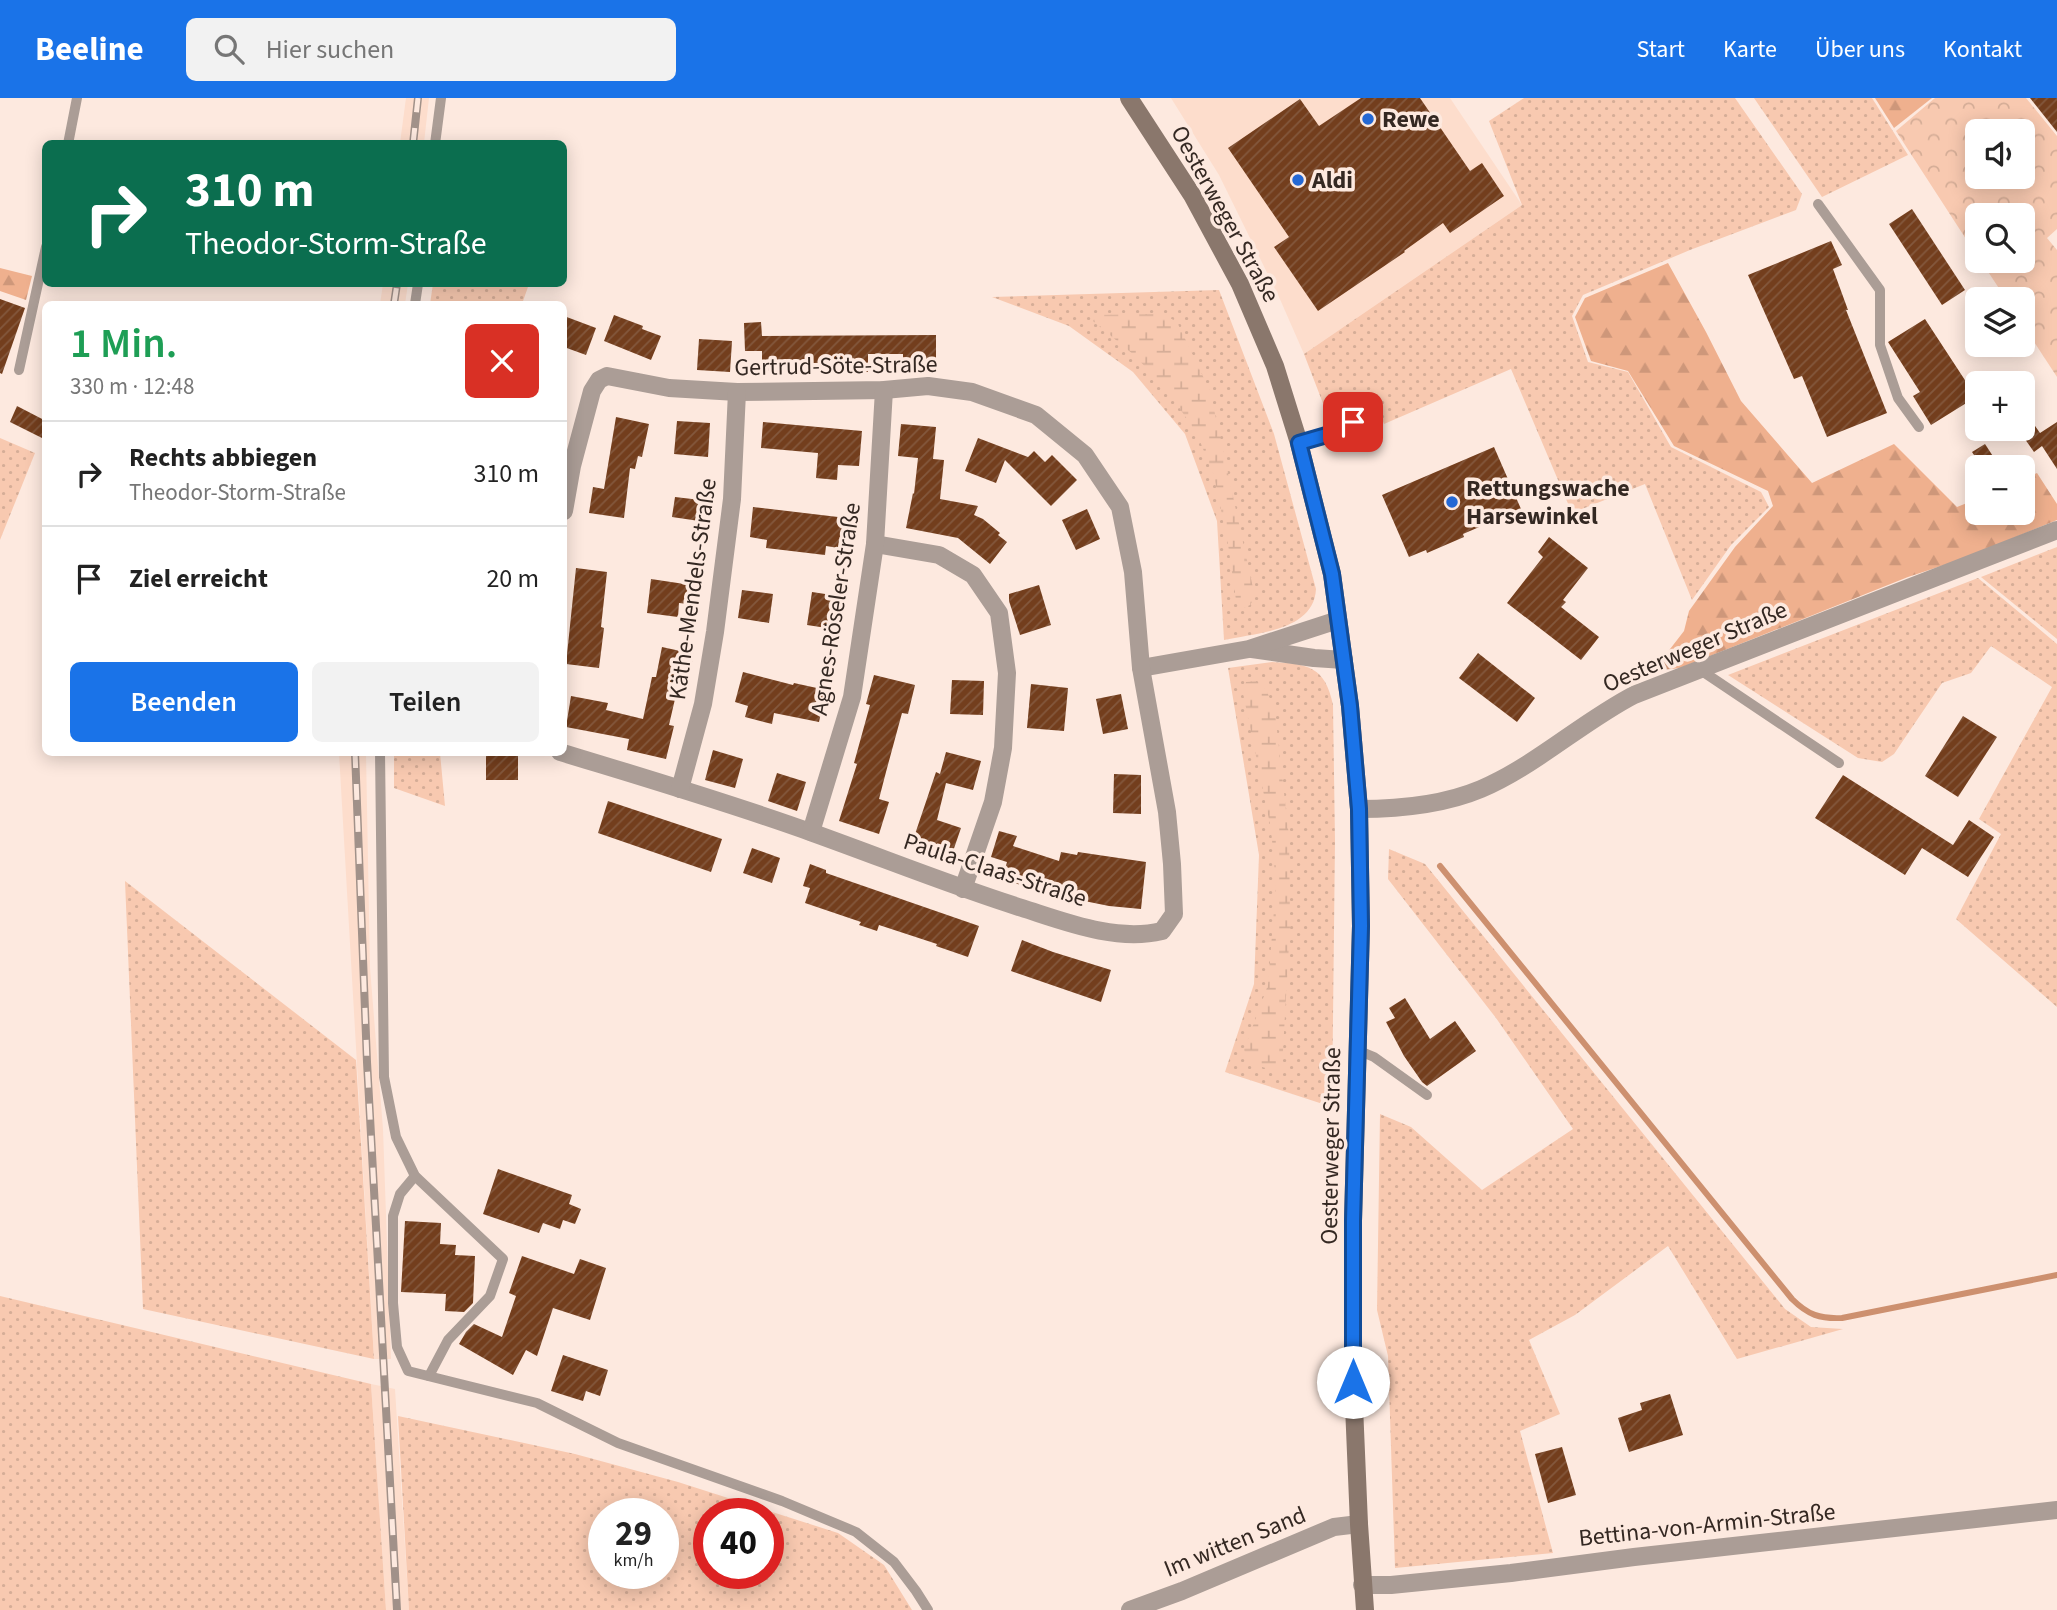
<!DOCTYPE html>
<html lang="de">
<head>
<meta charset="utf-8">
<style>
  body { margin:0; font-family:"Source Sans 3",sans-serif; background:#f2f2f2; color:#222; height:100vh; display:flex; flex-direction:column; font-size:26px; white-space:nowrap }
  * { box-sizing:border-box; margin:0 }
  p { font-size:23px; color:#767676 }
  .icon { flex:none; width:38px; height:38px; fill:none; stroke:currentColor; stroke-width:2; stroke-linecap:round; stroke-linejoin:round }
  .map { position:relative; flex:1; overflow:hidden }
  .drawer { position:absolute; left:42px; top:203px; width:525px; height:455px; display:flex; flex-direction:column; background:#fff; border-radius:10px; box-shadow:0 4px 18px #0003 }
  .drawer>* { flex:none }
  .guide { position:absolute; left:42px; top:42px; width:525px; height:147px; border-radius:10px; box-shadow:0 4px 18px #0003; background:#0b6e4f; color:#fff; overflow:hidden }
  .buttons { position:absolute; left:1965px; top:21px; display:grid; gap:14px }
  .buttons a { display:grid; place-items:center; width:70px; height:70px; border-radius:10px; background:#fff; box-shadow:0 4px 18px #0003; font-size:35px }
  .speed { position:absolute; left:588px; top:1400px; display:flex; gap:14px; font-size:35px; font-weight:700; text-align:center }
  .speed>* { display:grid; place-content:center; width:91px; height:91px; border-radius:50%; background:#fff; box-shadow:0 4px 18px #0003; line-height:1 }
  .speed small { font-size:18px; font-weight:400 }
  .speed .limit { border:10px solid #d22; background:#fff; color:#111 }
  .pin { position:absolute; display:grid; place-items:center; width:60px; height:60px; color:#fff; margin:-30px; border-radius:14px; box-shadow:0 4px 10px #0006 }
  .me { position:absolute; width:77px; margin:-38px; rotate:0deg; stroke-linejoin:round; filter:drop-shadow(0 0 5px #0008) }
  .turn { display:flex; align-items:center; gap:24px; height:147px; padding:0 28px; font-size:32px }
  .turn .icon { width:91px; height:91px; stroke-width:2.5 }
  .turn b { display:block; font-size:49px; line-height:60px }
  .round { display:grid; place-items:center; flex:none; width:74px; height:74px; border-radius:10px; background:#f2f2f2 }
  .head { display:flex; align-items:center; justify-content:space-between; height:119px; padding:0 28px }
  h1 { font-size:42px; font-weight:600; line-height:52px; color:#1e9e55 }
  .primary-button { display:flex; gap:14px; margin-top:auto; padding:14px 28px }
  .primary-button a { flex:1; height:80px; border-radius:10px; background:#1a73e8; color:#fff; font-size:28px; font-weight:600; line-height:80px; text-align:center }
  .primary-button a+a { background:#f2f2f2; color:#222 }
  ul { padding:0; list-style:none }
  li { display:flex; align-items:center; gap:21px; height:105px; padding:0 28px; border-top:2px solid #e0e0e0 }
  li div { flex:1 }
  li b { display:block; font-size:26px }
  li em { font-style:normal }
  header { display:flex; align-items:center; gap:42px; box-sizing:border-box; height:98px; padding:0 35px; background:#1a73e8; color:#fff }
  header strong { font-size:33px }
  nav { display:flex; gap:38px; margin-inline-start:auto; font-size:24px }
  .search { width:490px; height:63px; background:#f2f2f2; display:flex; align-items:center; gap:18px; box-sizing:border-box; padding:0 24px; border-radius:10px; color:#767676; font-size:26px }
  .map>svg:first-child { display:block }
</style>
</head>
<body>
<header>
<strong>Beeline</strong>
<div class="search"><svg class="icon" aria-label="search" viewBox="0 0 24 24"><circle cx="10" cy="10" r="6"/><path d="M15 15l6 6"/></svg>Hier suchen</div>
<nav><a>Start</a><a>Karte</a><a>Über uns</a><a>Kontakt</a></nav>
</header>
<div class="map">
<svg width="2057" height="1512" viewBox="0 0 2057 1512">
  <defs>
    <pattern id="grass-dots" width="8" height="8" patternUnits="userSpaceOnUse" patternTransform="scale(1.75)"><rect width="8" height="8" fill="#f8c9b0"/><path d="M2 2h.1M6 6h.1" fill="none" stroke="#d5ad97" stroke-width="1.8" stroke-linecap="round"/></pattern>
    <pattern id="forest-firs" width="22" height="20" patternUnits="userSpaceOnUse" patternTransform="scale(1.75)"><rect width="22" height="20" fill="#efb08e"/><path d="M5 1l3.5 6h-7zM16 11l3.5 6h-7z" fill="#ce977a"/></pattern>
    <pattern id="wetland-marsh" width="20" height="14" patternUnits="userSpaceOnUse" patternTransform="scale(1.75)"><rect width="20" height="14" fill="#f8c9b0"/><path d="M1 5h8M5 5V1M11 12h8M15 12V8" fill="none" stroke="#d5ad97"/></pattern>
    <pattern id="park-crowns" width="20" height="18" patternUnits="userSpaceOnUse" patternTransform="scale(1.75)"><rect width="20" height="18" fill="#f8c9b0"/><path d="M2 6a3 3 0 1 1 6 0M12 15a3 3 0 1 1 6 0" fill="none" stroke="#d5ad97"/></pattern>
    <pattern id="building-hatch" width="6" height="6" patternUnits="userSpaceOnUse" patternTransform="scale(1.75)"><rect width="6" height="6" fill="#733e1d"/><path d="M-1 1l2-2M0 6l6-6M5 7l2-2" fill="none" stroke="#83583d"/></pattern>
  </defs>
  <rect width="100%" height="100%" fill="#fde9df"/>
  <g fill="#fdddcc">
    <polygon points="406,0 429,0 424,45 400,45"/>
    <polygon points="1171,0 1450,0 1522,107 1304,256 1279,199 1219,77"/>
    <polygon points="383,186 408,186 405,206 380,206"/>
    <polygon points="339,655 366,655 370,870 383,1031 391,1261 374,1261"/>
    <polygon points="371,1286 395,1291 409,1512 386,1512"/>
  </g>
  <g fill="url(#grass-dots)" fill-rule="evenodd">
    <polygon points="1524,0 1735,0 1802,96 1796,112 1690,152 1583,197 1572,218 1588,264 1628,274 1671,349 1761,394 1769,409 1731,447 1692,502 1645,386 1572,415 1511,271 1384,326 1374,302 1329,321 1304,256 1522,107 1489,23"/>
    <polygon points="1754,0 1872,0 1908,57 1822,99"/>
    <polygon points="433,186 529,186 522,206 430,206"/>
    <path d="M 1219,192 L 1274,336 L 1316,491 C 1314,533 1256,535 1224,542 L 1217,423 L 1185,336 L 1133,274 L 1069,228 L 992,199 Z"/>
    <polygon points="0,340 35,355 0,442"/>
    <polygon points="2057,449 2057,541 1981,479"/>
    <polygon points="1978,480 2057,546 2057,909 1956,821 2001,736 1979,721 2052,589 1991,548 1971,575 1942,585 1894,656 1882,664 1858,660 1728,577"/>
    <path d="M 1272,564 C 1308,566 1325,568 1333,607 L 1335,743 L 1332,1009 L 1225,974 L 1254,886 L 1259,757 L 1228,570 Z"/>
    <polygon points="394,655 440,655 445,708 394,690"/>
    <polygon points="1389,751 1425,766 1785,1211 1811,1229 1843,1231 1737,1261 1668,1148 1575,1217 1529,1242 1560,1316 1520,1333 1553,1455 1395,1470 1388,1258 1377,1212 1380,1016 1411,1029 1482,1092 1573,1031 1496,920 1388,781"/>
    <polygon points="125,783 356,962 374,1261 143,1211"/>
    <polygon points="0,1198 371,1286 386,1512 0,1512"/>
    <path d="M 398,1318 L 575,1356 L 678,1384 L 838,1435 L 884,1467 L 912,1512 L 409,1512 ZM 604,1416 L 663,1416 L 663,1475 L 604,1475 ZM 709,1416 L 768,1416 L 768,1475 L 709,1475 Z"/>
  </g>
  <g fill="url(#forest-firs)">
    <polygon points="1875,0 1932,0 1894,30"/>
    <polygon points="1668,165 1706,234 1741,303 1812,385 1894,346 1957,409 1977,401 1978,415 2023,415 2023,381 2037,375 2057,406 2057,422 1962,461 1908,479 1680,570 1653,573 1684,533 1689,513 1735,449 1773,408 1768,393 1674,348 1628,273 1591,263 1575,219 1585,200"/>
    <polygon points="0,170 32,178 26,202 0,193"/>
  </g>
  <g fill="url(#wetland-marsh)">
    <polygon points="1163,216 1177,224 1210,293 1255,499 1250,507 1244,510 1236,502 1228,446 1214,378 1197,336 1168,293 1134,257 1093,223 1095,217"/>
    <polygon points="1255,583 1266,591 1275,614 1289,739 1290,828 1282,970 1277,973 1251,966 1244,952 1268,887 1276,787 1271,731 1243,595 1246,584"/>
  </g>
  <path fill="url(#park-crowns)" fill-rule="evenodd" d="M 1935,0 L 2026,0 L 2057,38 L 2057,131 L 2047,140 L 2057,152 L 2057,279 L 2023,227 L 2023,201 L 2006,201 L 1981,163 L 2023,163 L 2023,117 L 1978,117 L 1977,158 L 1896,33 ZM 1978,33 L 2023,33 L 2023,79 L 1978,79 Z"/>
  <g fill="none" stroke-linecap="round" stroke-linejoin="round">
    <path stroke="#cd906f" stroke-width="6" d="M 1440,768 L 1792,1201 C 1808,1217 1820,1221 1842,1220 L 2057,1177"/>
  </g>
  <g fill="url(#building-hatch)">
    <polygon points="1361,0 1420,0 1470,73 1482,65 1504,98 1450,135 1443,125 1404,153 1405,154 1318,213 1274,149 1289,139 1228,50 1300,1 1319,28"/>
    <polygon points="2030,0 2057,0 2057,34"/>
    <polygon points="1912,111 1965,192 1942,207 1889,126"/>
    <polygon points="1831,143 1842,167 1833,171 1848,212 1846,212 1887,315 1827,339 1802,278 1794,281 1748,177"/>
    <polygon points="0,201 25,210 2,276 0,275"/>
    <polygon points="614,217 643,228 642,231 661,238 651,262 604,243"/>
    <polygon points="564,218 596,230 586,257 564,249"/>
    <polygon points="1925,221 1976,299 1931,327 1913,298 1920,294 1888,244"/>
    <polygon points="761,224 762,238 936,237 936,271 903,271 903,256 868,256 868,274 828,275 828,265 797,265 797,272 762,273 762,253 745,253 744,225"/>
    <polygon points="699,241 732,243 730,274 697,272"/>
    <polygon points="17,308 46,323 46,342 10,324"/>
    <polygon points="616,319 649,326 642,359 638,358 635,371 630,370 624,420 589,415 593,389 604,391"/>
    <polygon points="677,323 710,325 708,359 674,356"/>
    <polygon points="763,324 862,333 859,368 838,367 837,382 816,380 818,355 761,350"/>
    <polygon points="2057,324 2057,371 2042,348 2034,354 2020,334 2033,325 2040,335"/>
    <polygon points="901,326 936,329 933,361 944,362 940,401 978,408 974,417 983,421 1000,435 998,437 1007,444 990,466 958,440 906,430 913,395 914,396 918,360 898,358"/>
    <polygon points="978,340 1028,359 1034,353 1045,364 1052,357 1077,382 1051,408 1005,362 996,385 965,373"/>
    <polygon points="1985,346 2000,369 1982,369 1972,354"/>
    <polygon points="1494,349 1521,411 1463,436 1464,439 1427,455 1426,452 1409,459 1382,397"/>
    <polygon points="675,399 709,403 706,424 672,419"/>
    <polygon points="753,409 855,421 851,452 826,448 825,457 766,450 767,442 750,439"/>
    <polygon points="1087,411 1100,441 1076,452 1062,422"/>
    <polygon points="1549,439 1588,470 1563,502 1566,504 1561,509 1599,539 1581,562 1507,505 1543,459 1538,454"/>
    <polygon points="576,470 607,474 601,529 604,530 599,570 566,566"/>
    <polygon points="651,481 691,487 688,506 679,505 678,519 647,515"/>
    <polygon points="1039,487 1051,527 1020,537 1009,503 1009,496"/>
    <polygon points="742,492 773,496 769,525 738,520"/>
    <polygon points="812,494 845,499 840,532 807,527"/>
    <polygon points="662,549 694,556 687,590 678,588 669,627 674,628 666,661 627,652 629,641 566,629 571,598 608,605 606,612 643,621 652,579 656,579"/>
    <polygon points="1478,555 1535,600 1517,624 1459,580"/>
    <polygon points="743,574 793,587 794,585 826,592 819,624 774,615 772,626 745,619 748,608 735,604"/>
    <polygon points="874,577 915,587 908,616 902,615 886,674 879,701 889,704 879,736 839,723 857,666 854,665 870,607 866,606"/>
    <polygon points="952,582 984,583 983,617 950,616"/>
    <polygon points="1031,586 1068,590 1064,633 1027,630"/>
    <polygon points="1121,596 1128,631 1103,636 1096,601"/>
    <polygon points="1963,618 1997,639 1958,699 1925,678"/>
    <polygon points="713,652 743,661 735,690 705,682"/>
    <rect x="486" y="654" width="32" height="28"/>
    <polygon points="946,654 981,663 973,692 946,685 937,722 961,730 950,762 911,748 936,674 940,676"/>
    <polygon points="777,675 806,684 797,713 768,703"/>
    <polygon points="1114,676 1141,677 1141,716 1113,715"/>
    <polygon points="1843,677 1953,747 1969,722 1994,739 1968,779 1922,750 1905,777 1815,720"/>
    <polygon points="608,703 722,741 711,774 598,735"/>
    <polygon points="999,733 1017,738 1013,748 1059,763 1061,754 1077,757 1078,754 1146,764 1141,811 1109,808 1045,795 1002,781 1007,764 991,759"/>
    <polygon points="752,750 780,760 772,785 743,775"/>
    <polygon points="810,766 826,772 826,775 979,828 968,859 936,848 937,846 879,827 877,833 859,827 861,824 805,805 810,790 803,788"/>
    <polygon points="1022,842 1053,854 1111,872 1101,904 1011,873"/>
    <polygon points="1405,900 1430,941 1455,923 1476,953 1427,988 1422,984 1404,958 1386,924 1395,920 1389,910"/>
    <polygon points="498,1071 572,1097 569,1106 581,1111 575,1126 563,1122 560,1131 543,1125 539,1135 483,1116"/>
    <polygon points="405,1123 441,1125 440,1146 456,1147 455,1157 475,1158 473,1205 464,1214 445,1213 446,1196 401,1194"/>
    <polygon points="522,1158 574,1176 580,1161 606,1170 590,1222 553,1210 537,1258 526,1252 513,1277 459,1246 466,1234 474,1226 502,1239 516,1198 509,1195"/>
    <polygon points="563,1257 608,1272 600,1298 586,1293 583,1303 551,1293"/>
    <polygon points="1670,1296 1683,1337 1629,1354 1618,1320 1642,1312 1640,1305"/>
    <polygon points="1562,1349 1576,1397 1548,1405 1535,1356"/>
  </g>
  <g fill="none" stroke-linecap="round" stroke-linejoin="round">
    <g stroke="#ab9d96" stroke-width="10">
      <polyline points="68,46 77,0"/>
      <polyline points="435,46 441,0"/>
      <polyline points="1818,106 1880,192 1880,247 1898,300 1919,329"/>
      <polyline points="415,206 418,186"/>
      <polyline points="19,272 46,149"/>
      <polyline points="1299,345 1330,336 1366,319"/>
      <polyline points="1699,571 1839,665"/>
      <polyline points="380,654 384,979 396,1039 415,1078 503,1161 490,1198 448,1242 429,1278"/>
      <polyline points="1357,952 1374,959 1427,997"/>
      <polyline points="415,1078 400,1096 393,1118 393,1205 397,1249 408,1273 537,1305 618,1345 782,1403 856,1434 894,1464 916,1493 928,1512"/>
    </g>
    <g stroke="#ab9d96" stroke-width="18">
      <polyline points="875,446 939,457 973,477 999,515 1007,575 1003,650 993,704 963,791"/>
      <polyline points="1252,551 1314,560 1344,562"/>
      <polyline points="1141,570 1249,551 1338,522"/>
      <path d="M 560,654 C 645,680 730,705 813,735 C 883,760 952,788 1022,810 C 1066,824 1116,844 1162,833 L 1174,816 L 1172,766 L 1167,714 L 1141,570 L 1133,474 L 1120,409 L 1085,357 L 1036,317 L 972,294 L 928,288 L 884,292 L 737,294 L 669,290 L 607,278 L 599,282 L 592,293 L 572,368 L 564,413"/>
      <polyline points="680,691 703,606 715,534 732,401 737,294"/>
      <path d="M 1359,711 C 1400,711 1443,707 1481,691 C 1535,668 1582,624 1634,597 L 2057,432"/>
      <polyline points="811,734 852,599 875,446 884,292"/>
      <polyline points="1362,1487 1391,1487 1511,1475 1634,1459 2057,1412"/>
      <polyline points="1130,1512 1182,1493 1334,1429 1359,1426"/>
    </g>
    <polyline stroke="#8a776c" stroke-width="18" points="1129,0 1192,97 1240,186 1275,268 1299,345 1332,476 1350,608 1359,711 1361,828 1353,1123 1353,1284 1359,1426 1365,1512"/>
    <defs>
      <g id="rail">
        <polyline points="413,46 418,0"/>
        <polyline points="394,206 397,186"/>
        <polyline points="355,654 367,964 397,1512"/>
      </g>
    </defs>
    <use href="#rail" stroke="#a19189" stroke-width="8"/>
    <use href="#rail" stroke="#fde9df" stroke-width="5" stroke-dasharray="16" stroke-linecap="butt"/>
  </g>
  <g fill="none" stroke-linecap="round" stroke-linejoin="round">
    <defs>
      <polyline id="route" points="1353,324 1330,336 1299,345 1332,476 1350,608 1359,711 1361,828 1353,1123 1353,1284"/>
    </defs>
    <use href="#route" stroke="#114b97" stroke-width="18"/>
    <use href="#route" stroke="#1a73e8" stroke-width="12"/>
  </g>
  <g fill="#2468d4" stroke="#fde9df" stroke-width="2.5">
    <circle cx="1368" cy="21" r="7"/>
    <circle cx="1298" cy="82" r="7"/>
    <circle cx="1452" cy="404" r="7"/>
  </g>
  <g text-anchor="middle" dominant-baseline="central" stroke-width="7" stroke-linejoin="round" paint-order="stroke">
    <g font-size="24" font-weight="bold" fill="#342822" stroke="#fde9df" text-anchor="start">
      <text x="1382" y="21">Rewe</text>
      <text x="1312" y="82">Aldi</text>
      <text x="1466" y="390">Rettungswache<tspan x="1466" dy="28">Harsewinkel</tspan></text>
    </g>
    <g font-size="24" fill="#342822" stroke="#fde9df">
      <text transform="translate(1225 116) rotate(61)">Oesterweger Straße</text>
      <text transform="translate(836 268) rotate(-1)">Gertrud-Söte-Straße</text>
      <text transform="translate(693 491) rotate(-82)">Käthe-Mendels-Straße</text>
      <text transform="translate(836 511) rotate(-81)">Agnes-Röseler-Straße</text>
      <text transform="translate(1695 549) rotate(-23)">Oesterweger Straße</text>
      <text transform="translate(995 772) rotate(18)">Paula-Claas-Straße</text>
      <text transform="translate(1331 1048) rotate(-89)">Oesterweger Straße</text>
      <text transform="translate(1707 1427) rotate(-6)">Bettina-von-Armin-Straße</text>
      <text transform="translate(1235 1444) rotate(-22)">Im witten Sand</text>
    </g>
  </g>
</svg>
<div class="buttons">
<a><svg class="icon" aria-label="sound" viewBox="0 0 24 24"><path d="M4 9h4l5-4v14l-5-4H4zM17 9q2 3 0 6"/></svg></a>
<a><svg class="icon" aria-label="search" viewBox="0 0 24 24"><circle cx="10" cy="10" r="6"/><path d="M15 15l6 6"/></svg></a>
<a><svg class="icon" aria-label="layers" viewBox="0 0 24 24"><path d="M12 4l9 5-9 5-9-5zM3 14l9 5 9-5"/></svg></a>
<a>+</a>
<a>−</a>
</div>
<div class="speed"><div>29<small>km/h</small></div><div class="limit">40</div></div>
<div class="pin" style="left:1353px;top:324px;background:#d93025"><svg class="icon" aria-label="arrive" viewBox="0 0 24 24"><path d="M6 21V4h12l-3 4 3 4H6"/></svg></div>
<svg class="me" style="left:1353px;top:1284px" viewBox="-20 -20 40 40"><circle r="19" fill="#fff"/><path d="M0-13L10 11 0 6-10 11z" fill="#1a73e8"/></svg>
<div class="guide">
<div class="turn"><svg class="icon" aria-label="right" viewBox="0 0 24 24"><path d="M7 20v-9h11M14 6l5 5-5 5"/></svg><div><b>310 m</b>Theodor-Storm-Straße</div></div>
</div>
<section class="drawer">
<div class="head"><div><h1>1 Min.</h1><p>330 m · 12:48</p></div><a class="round" style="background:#d93025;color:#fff"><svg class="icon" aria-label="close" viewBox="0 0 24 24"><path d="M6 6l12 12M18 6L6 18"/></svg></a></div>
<ul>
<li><svg class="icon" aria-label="right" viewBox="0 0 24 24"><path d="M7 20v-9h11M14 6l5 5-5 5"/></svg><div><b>Rechts abbiegen</b><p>Theodor-Storm-Straße</p></div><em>310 m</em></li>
<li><svg class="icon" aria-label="arrive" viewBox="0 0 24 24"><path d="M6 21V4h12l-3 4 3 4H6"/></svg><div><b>Ziel erreicht</b></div><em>20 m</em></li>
</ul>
<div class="primary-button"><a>Beenden</a><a>Teilen</a></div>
</section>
</div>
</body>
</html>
